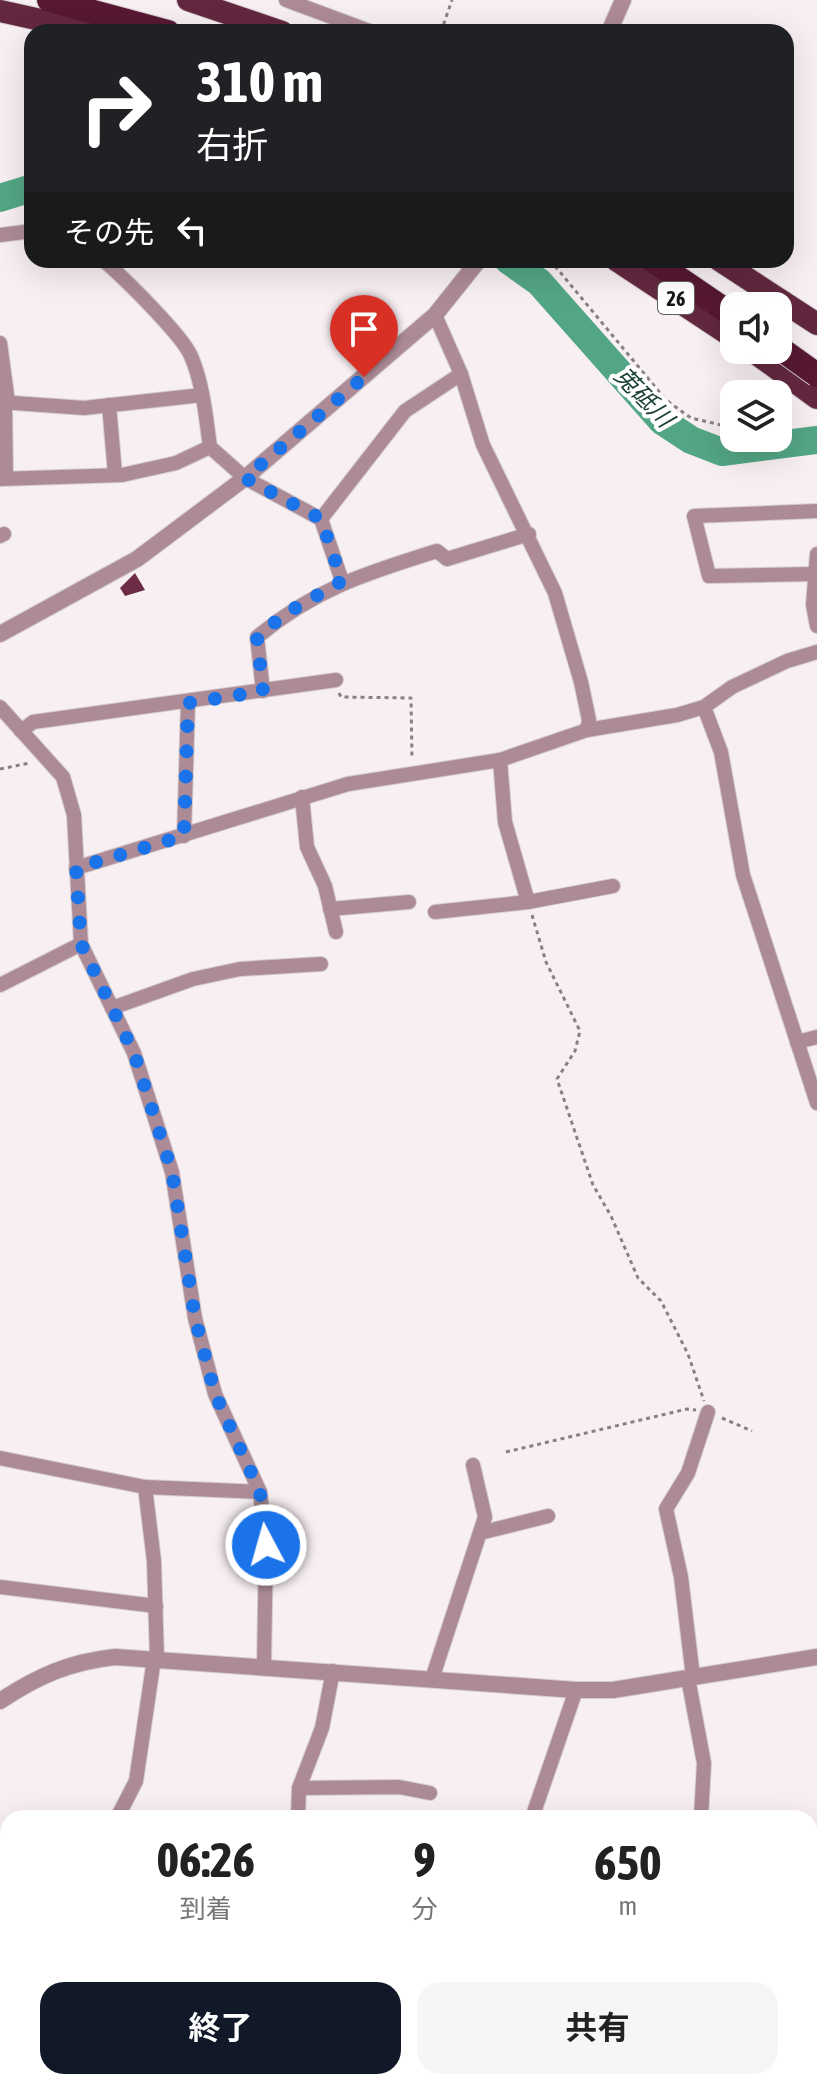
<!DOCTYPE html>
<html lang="ja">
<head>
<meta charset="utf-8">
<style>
  body { margin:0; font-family:"Asap Condensed","Noto Sans JP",sans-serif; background:#f6f6f6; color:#222; height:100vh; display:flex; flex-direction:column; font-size:30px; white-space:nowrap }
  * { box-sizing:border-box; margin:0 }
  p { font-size:26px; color:#767676 }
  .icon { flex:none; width:44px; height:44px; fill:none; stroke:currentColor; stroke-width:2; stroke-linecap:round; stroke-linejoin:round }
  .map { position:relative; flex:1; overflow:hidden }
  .side { position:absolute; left:0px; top:1810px; width:818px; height:280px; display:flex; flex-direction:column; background:#fff; border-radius:24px 24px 0 0; box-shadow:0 8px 32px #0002 }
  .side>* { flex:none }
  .top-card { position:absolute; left:24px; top:24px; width:770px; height:244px; border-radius:24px; box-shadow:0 8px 32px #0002; background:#202124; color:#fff; overflow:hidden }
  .tools { position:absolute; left:720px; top:292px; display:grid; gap:16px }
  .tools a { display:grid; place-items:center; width:72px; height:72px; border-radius:16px; background:#fff; box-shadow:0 8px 32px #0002; font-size:40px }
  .pin { position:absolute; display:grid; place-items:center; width:68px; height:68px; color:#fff; margin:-82px -34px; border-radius:50% 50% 50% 0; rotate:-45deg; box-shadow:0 0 8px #0007 }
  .pin .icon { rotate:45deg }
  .me { position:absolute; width:88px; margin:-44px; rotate:354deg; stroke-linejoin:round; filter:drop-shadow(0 0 6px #0008) }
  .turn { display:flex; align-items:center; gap:28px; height:168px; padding:0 40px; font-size:36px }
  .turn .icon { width:104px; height:104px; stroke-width:2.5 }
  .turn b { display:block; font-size:56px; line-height:68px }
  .then { display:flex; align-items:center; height:76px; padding:0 40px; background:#0003; gap:16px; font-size:30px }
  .eta { display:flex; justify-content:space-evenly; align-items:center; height:136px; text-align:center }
  .eta b { font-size:48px; font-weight:700; line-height:56px }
  .action { display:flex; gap:16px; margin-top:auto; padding:16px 40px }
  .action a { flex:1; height:92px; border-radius:24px; background:#111827; color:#fff; font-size:32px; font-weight:700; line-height:92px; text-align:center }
  .action a+a { background:#f6f6f6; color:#222 }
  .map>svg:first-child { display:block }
</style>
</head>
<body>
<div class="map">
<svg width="817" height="2090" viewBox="0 0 817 2090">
  <rect width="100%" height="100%" fill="#f8eff2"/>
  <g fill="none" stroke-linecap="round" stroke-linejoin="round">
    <g stroke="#53a685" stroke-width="28">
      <polyline points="0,198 32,188"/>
      <polyline points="508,260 539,282 662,421 691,440 722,452 817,440"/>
    </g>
  </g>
  <polygon fill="#6d2c45" points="135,573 145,590 125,596 120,588"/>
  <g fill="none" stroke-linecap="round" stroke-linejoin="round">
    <defs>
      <g id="minor">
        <polyline points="286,0 372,32"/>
        <polyline points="0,235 32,231"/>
        <path d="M 103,260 C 123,277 182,335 191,356 C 203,384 206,417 210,447 L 245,478 L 321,519 L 342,581"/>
        <polyline points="435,315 461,374 483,445 555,593 581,682 589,720 587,730"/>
        <polyline points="0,343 8,402"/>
        <polyline points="0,402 84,408 202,395"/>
        <polyline points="5,402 6,478"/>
        <polyline points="109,405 115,474"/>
        <polyline points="0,479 122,475 176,463 210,447"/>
        <polyline points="321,519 405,411 461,374"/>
        <polyline points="0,536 4,534"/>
        <polyline points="817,554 813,605 817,626"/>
        <polyline points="814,574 709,576 694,516 817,511"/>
        <path d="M 263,691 L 257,637 C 315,589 366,573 437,551 L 447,559 L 529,534"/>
        <polyline points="0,707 63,777 74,815 81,944 134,1053 172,1172 195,1318 215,1394 260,1492 266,1545 264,1666"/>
        <polyline points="704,707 721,752 743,875 817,1103"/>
        <polyline points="21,731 33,722 336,680"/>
        <polyline points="500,760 505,822 528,902"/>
        <polyline points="302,797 307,847 325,886 336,932"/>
        <polyline points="184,836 188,703"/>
        <polyline points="76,868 348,784 500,760 587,730 677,715 704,707 732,687 787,661 817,652"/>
        <polyline points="330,909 409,902"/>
        <polyline points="435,912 528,902 613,886"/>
        <polyline points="0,985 81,944"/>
        <polyline points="112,1008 193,979 240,969 321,964"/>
        <polyline points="797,1042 817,1037"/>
        <polyline points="0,1458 145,1487 260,1492"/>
        <polyline points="145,1487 154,1561 157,1659"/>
        <polyline points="480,1533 548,1516"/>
        <polyline points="0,1587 156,1606"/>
        <polyline points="693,1677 681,1577 666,1509 688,1473 708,1412"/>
        <polyline points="688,1678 704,1763 701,1818"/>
        <polyline points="432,1679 485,1517 473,1465"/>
        <polyline points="299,1788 399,1787 430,1793"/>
        <polyline points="117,1818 136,1781 154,1659"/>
        <polyline points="298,1818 299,1788 322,1728 333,1671"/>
        <polyline points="532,1818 576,1690"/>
        <polyline points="0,1865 8,1879"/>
        <polyline points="810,1881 817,1894"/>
        <polyline points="810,1977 817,1977"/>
        <polyline points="77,2082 82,2090"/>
        <polyline points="193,2082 198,2090"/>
        <polyline points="759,2082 775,2090"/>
        <polyline points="255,2090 260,2082"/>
        <polyline points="689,2090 694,2082"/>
      </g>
      <g id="tertiary">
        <polyline points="609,32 623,0"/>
        <polyline points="0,634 137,559 245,478 435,315 479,260"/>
        <path d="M 0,1701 C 38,1676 69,1662 115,1657 L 576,1690 L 613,1690 L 817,1657"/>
      </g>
      <g id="trunk">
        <polyline points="188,0 282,32"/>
        <polyline points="0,11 95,32"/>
        <polyline points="616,260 734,338"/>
        <polyline points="719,260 817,324"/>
        <polyline points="751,350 817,398"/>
      </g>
      <g id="motorway">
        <polyline points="49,0 168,32"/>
        <polyline points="652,260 734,316"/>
      </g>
    </defs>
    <use href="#minor" stroke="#d4cccf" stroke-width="16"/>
    <use href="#tertiary" stroke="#d4cccf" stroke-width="18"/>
    <use href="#trunk" stroke="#d4cccf" stroke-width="24"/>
    <use href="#motorway" stroke="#d4cccf" stroke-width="26"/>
    <g stroke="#878183" stroke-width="3" stroke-dasharray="4 4" stroke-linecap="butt">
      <polyline points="441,32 452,0"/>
      <polyline points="550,260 666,400 691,418 734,428"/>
      <polyline points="778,407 787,399"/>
      <polyline points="339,693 341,697 411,698 412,759"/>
      <polyline points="0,769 30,763"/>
      <polyline points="532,915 546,962 580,1031 575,1051 557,1079 593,1185 611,1216 638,1278 661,1301 688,1354 704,1401"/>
      <polyline points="722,1418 752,1431"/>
      <polyline points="506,1452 687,1409 696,1410"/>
    </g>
    <use href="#minor" stroke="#ad8b96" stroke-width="14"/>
    <use href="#tertiary" stroke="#ad8b96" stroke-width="16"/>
    <use href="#trunk" stroke="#632840" stroke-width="22"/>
    <use href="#motorway" stroke="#571833" stroke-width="24"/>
    <defs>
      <polyline id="motorway-bridge" points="778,347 817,375"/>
    </defs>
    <use href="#motorway-bridge" stroke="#d4cccf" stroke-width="26" stroke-linecap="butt"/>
    <use href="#motorway-bridge" stroke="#571833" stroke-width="24"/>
  </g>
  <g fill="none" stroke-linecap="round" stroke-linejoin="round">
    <polyline stroke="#1a73e8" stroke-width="14" stroke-dasharray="0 25.2" points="266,1545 260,1492 215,1394 195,1318 172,1172 134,1053 81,944 76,868 184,836 188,703 263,691 257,637 285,614 342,581 321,519 245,478 364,377"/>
  </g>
  <g text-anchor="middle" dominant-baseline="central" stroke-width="8" stroke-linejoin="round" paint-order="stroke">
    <rect fill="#fff" stroke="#5f5d5d" stroke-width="2" x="658" y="282" width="36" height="32" rx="6"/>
    <g font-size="20" font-weight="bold" fill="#1a1718">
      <text x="676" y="298">26</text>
    </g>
    <g font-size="24" font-style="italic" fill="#1b4132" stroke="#fff">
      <text transform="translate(644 397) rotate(46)">莵砥川</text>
    </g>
  </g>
</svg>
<div class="tools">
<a><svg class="icon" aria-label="sound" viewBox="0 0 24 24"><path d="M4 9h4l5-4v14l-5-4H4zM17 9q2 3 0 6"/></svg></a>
<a><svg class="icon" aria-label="layers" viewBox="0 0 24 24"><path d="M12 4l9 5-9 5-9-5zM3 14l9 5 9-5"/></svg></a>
</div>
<div class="pin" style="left:364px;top:377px;background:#d93025"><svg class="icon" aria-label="arrive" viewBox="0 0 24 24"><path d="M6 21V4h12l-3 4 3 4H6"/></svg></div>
<svg class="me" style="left:266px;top:1545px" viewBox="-20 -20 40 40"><circle r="17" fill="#1a73e8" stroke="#fff" stroke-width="3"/><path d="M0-11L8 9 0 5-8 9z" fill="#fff"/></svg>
<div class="top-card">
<div class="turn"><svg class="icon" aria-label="right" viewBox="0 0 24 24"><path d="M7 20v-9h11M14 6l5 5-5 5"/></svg><div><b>310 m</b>右折</div></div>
<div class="then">その先<svg class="icon" aria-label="left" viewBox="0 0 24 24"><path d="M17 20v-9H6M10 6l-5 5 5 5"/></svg></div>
</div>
<section class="side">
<div class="eta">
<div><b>06:26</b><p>到着</p></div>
<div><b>9</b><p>分</p></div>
<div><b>650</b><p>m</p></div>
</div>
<div class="action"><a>終了</a><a>共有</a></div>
</section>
</div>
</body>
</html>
